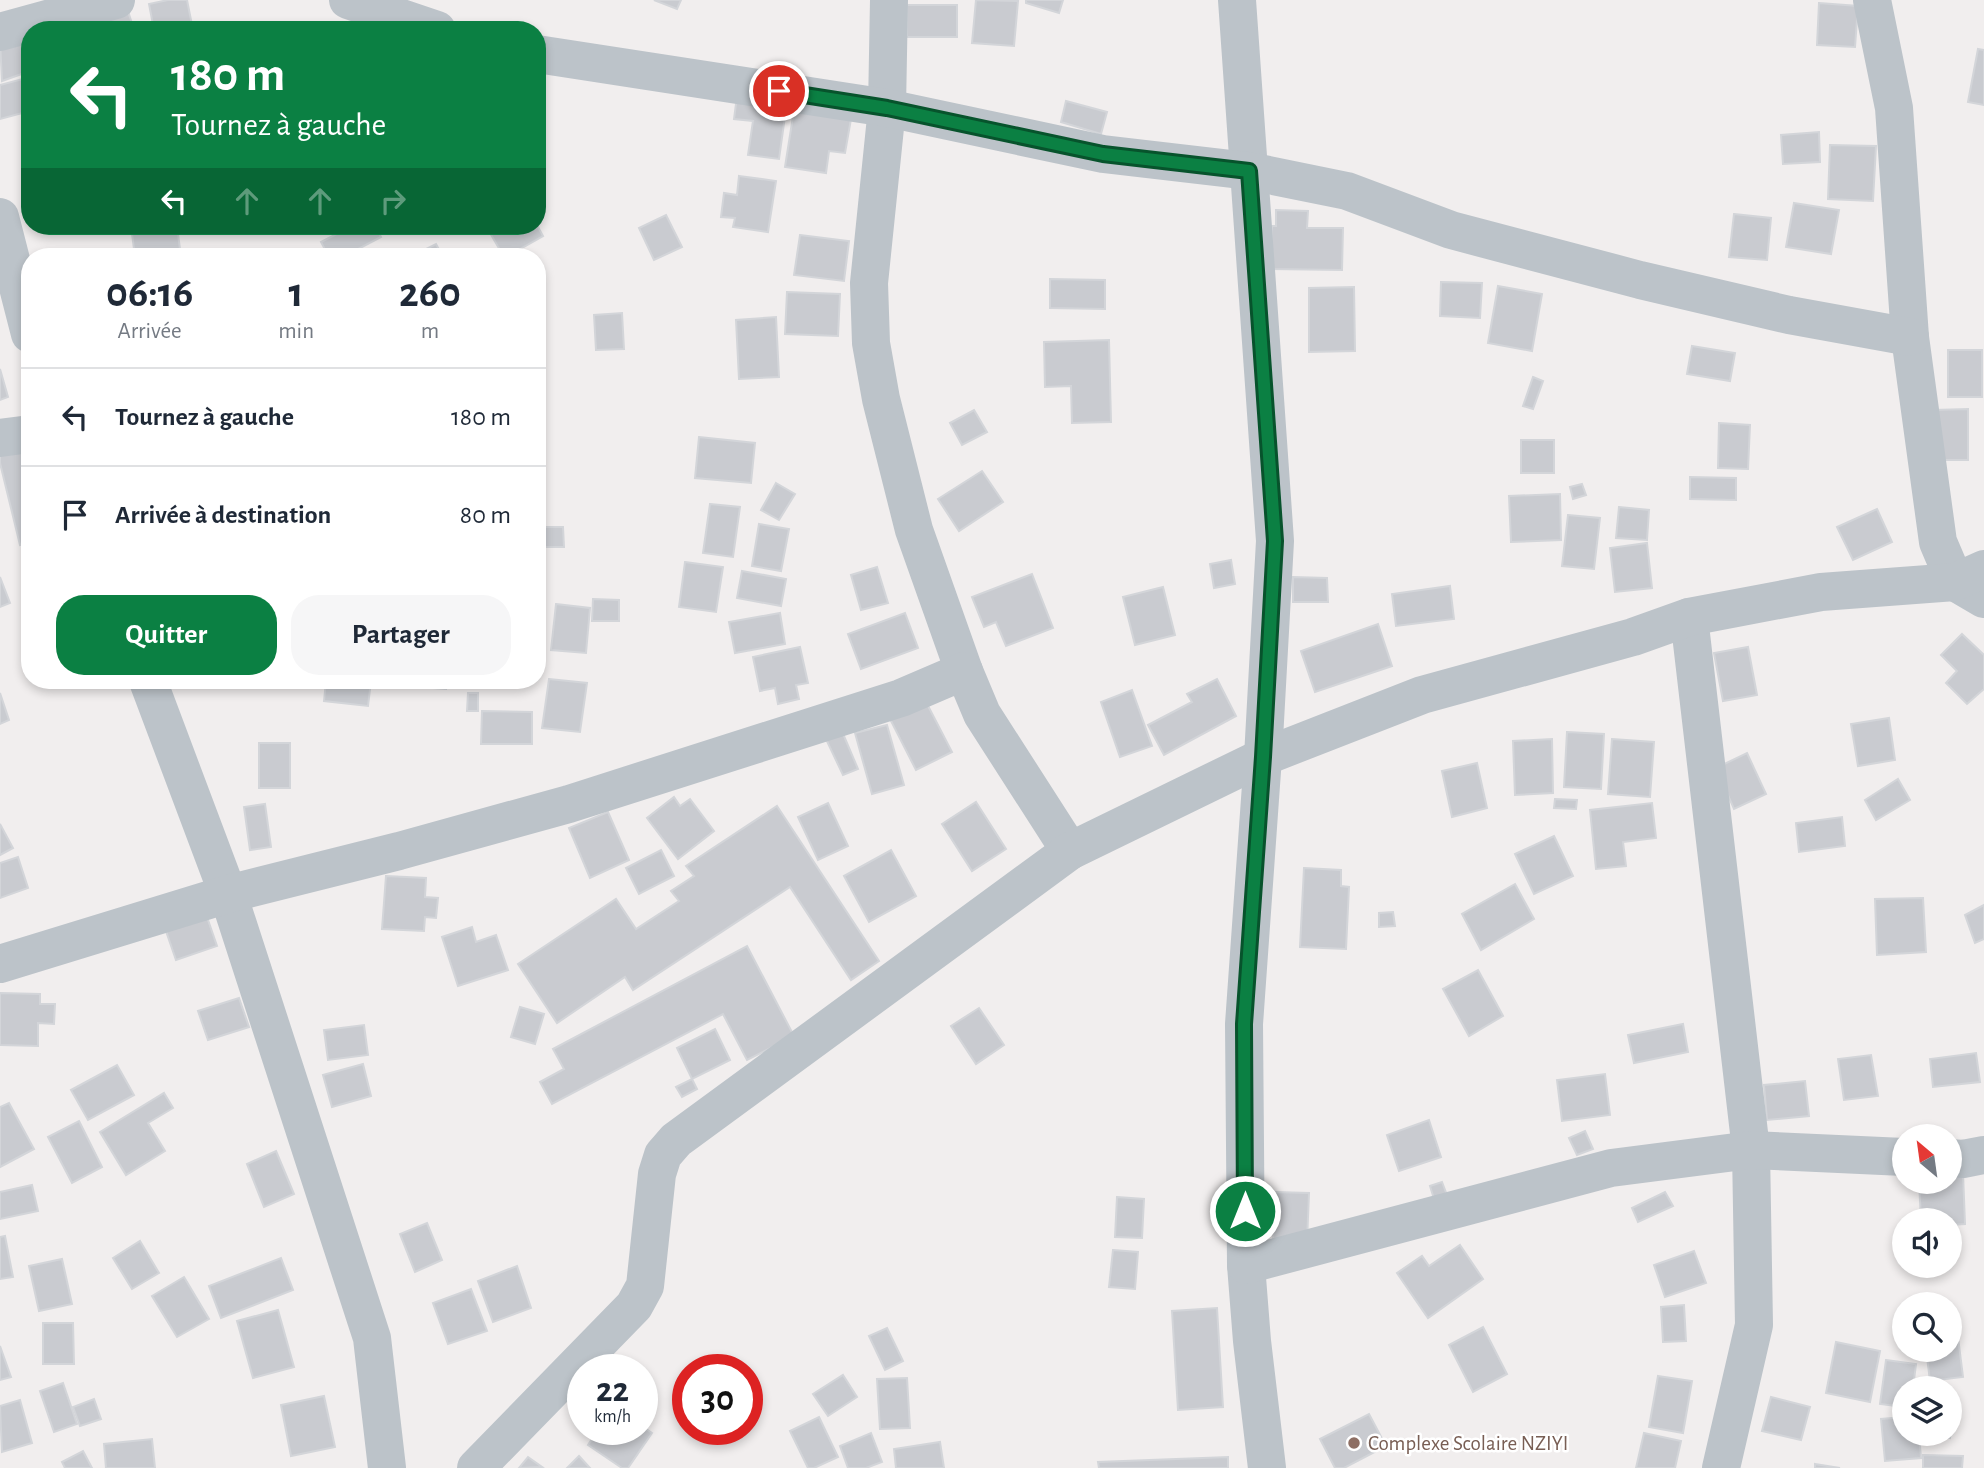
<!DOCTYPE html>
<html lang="fr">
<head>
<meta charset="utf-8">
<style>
  body { margin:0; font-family:"Alegreya Sans",sans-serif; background:#f6f6f7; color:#1f2937; height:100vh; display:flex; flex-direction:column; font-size:26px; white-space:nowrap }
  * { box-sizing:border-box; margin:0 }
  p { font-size:23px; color:#747a83 }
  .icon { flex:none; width:38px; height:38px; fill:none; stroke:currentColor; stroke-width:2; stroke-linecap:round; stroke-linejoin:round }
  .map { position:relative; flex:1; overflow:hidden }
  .panel { position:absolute; left:21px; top:248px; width:525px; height:441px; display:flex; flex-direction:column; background:#fff; border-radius:28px; box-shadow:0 4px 10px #0003 }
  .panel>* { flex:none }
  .banner { position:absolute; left:21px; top:21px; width:525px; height:214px; border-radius:28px; box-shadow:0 4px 10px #0003; background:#0b8043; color:#fff; overflow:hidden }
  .needle { width:46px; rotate:331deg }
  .fabs { position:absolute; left:1892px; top:1124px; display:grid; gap:14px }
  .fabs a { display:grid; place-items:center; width:70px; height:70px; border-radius:50%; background:#fff; box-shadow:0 4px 10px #0003; font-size:35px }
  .speed { position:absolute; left:567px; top:1354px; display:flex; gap:14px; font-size:35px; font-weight:700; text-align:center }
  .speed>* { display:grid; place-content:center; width:91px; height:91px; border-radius:50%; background:#fff; box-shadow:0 4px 10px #0003; line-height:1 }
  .speed small { font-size:18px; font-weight:400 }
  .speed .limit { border:10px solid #d22; background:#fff; color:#111 }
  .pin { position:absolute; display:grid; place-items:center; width:60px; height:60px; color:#fff; margin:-30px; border:4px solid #fff; border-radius:50%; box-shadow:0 2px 7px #0007 }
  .me { position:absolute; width:77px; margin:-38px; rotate:0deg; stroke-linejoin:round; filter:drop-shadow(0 0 5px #0008) }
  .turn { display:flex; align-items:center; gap:24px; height:147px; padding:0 35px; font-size:32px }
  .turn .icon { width:91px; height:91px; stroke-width:2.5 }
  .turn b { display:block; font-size:49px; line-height:60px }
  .lanes { display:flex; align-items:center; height:66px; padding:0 35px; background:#0003; justify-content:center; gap:35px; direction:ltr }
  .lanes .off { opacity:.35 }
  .eta { display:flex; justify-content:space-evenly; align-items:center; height:119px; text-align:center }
  .eta b { font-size:42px; font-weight:700; line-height:49px }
  .primary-button { display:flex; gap:14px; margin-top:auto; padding:14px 35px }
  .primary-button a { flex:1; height:80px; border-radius:28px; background:#0b8043; color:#fff; font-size:28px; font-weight:700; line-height:80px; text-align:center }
  .primary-button a+a { background:#f6f6f7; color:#1f2937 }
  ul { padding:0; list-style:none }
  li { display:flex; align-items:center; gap:21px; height:98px; padding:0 35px; border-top:2px solid #e0e1e3 }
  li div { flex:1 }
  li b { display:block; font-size:26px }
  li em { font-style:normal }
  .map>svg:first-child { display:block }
</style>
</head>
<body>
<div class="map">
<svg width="1984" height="1468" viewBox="0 0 1984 1468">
  <rect width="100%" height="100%" fill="#f1eeee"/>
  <g fill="#c9cbd0" stroke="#d3d5d9" stroke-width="2">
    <polygon points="168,0 187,0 193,30 154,30 149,4"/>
    <polygon points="654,0 681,0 677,9"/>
    <polygon points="976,0 1018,1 1014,46 972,43"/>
    <polygon points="1026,0 1063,0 1059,13 1026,3"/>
    <polygon points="1819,3 1858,6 1855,47 1817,45"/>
    <rect x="907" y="5" width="50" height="32"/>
    <polygon points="128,11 134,30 98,30 95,22"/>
    <polygon points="30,30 30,71 2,81 0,41"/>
    <polygon points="1978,49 1984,50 1984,105 1968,102"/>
    <polygon points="30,77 30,111 0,119 0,85"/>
    <polygon points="737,96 787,102 779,159 748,155 753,121 734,119"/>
    <polygon points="1066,101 1107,112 1101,134 1061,122"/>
    <polygon points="794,110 851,119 845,153 829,151 826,173 785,167"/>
    <polygon points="30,119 30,141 25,121"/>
    <polygon points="1819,132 1820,162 1783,164 1781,135"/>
    <polygon points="1830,145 1876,146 1873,201 1828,199"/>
    <polygon points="739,176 776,181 768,232 733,227 735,218 721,217 724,193 737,195"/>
    <polygon points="1794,203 1839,210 1831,254 1786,247"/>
    <polygon points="1276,210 1308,211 1307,228 1343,228 1342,270 1271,269 1272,226 1276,226"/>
    <polygon points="1734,214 1771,218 1767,260 1729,257"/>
    <polygon points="666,215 682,247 654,260 639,228"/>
    <polygon points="537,225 543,236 506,257 504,257 486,226"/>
    <polygon points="131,226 177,226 181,257 135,257"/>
    <polygon points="352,226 376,226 381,237 343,257 329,257 321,242"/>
    <polygon points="800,235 849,241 844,281 794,275"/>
    <polygon points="436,244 443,257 410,257"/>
    <polygon points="1050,279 1105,280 1105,309 1050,308"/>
    <polygon points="1441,282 1482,283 1480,318 1440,316"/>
    <polygon points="1498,286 1542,294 1532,351 1488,343"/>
    <polygon points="1354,287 1355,351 1309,352 1309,288"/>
    <polygon points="787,292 840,294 838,336 785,334"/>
    <polygon points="622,313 624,349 596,350 594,315"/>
    <polygon points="776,317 779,377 739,379 736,320"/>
    <polygon points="1109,340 1111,422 1072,423 1071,386 1045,387 1044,342"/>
    <polygon points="1692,346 1735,353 1730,381 1687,374"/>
    <rect x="1948" y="350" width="34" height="47"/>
    <polygon points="0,369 8,397 0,400"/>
    <polygon points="1533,377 1543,381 1533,409 1523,406"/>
    <polygon points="1968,409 1968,460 1934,460 1934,410"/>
    <polygon points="974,410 987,432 962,445 950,423"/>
    <polygon points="1719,423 1750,425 1748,469 1718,468"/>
    <polygon points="699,437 755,443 751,483 695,478"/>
    <rect x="1521" y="440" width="33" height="33"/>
    <polygon points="30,447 30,543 20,545 0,463 0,454"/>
    <polygon points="982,471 1003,502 959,531 938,499"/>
    <polygon points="1690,477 1736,478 1736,500 1690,499"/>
    <polygon points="776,483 795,494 779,520 761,510"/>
    <polygon points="1582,484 1586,495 1573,499 1570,487"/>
    <polygon points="1560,494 1561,540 1511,542 1509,496"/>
    <polygon points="710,504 740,507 733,557 703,553"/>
    <polygon points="1619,507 1649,510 1647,540 1616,538"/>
    <polygon points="1877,509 1892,542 1853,560 1837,527"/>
    <polygon points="1568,515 1600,518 1594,569 1562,566"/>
    <polygon points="759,524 789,529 781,571 752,566"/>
    <polygon points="545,527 563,527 564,547 545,547"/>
    <polygon points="1647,543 1652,588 1615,592 1610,548"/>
    <polygon points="1231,560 1235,584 1214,588 1210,564"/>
    <polygon points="685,562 723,567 716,612 679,607"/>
    <polygon points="877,567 888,603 861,610 851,575"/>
    <polygon points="742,571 786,579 781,606 737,598"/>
    <polygon points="1032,574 1053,628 1006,646 996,622 984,627 972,597"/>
    <polygon points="0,577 10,603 0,607"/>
    <polygon points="1293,577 1327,578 1328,602 1293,602"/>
    <polygon points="1450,586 1454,619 1396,626 1392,594"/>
    <polygon points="1163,587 1175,635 1135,645 1123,597"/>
    <polygon points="593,599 619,600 619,621 592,621"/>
    <polygon points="556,604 590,608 586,653 551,650"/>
    <polygon points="780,613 785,644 735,653 729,622"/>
    <polygon points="905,613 918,648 861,669 848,634"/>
    <polygon points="1378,624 1392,666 1315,692 1301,651"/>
    <polygon points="1962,634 1984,655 1984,689 1967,704 1946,683 1957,671 1941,655"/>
    <polygon points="800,647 808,683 796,685 799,699 778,704 775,688 760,691 753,657"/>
    <polygon points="1748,647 1757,695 1723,701 1714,653"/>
    <polygon points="549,679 587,683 580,732 542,728"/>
    <polygon points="1217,679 1236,716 1164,755 1148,725 1192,702 1187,694"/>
    <polygon points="326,681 371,681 368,706 324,701"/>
    <polygon points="406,681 446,681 446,689 406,686"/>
    <polygon points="475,681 504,681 504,684"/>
    <polygon points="1132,690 1152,746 1120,757 1101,702"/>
    <polygon points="0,693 9,720 0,724"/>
    <polygon points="468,693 478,693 478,711 467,711"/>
    <polygon points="925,700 952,752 916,770 890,719"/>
    <polygon points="482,711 532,712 532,744 481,744"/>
    <polygon points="1889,718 1895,760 1858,766 1851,724"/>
    <polygon points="887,725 904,785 872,794 855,733"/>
    <polygon points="841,729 858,769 843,775 825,737"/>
    <polygon points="1567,732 1604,734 1601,789 1564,787"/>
    <polygon points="1552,739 1553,793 1515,795 1513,741"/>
    <polygon points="1612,739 1654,742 1650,797 1608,794"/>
    <rect x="259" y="743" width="31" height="45"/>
    <polygon points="1747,753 1766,794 1734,809 1716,768"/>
    <polygon points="1477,763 1487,808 1452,817 1442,771"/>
    <polygon points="1898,779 1910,800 1876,820 1865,800"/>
    <polygon points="674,797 680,806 690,799 714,831 678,859 647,818"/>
    <polygon points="1555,799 1577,800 1576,809 1554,808"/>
    <polygon points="976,802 1006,849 972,871 942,824"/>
    <polygon points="828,803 848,846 818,860 798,817"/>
    <polygon points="1652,803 1656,838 1623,842 1626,866 1596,869 1590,810"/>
    <polygon points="265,804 271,847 250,850 244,807"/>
    <polygon points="777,806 879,961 851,980 790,887 633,990 625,977 557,1023 518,964 616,899 636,929 679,901 671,891 694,876 686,866"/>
    <polygon points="608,812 629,860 590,878 569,828"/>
    <polygon points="1842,817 1845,846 1799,852 1796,823"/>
    <polygon points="0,824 13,848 0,855"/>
    <polygon points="1554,836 1573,876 1534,894 1515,854"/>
    <polygon points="661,850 674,876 639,894 626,868"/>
    <polygon points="891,850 916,896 869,922 844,876"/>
    <polygon points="18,857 28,888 0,898 0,863"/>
    <polygon points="1304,868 1341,870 1341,886 1349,887 1346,949 1300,947"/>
    <polygon points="386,876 426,878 425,897 438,898 436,918 425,917 424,931 382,929"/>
    <polygon points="1515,884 1534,919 1481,950 1462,914"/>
    <polygon points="1923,898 1926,952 1877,955 1875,899"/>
    <polygon points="1984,905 1984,939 1975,943 1965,915"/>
    <polygon points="1393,912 1395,926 1379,927 1379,913"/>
    <polygon points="207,917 217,946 176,960 166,931"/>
    <polygon points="472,927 476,942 496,935 508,970 458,986 442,937"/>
    <polygon points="747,946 794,1036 747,1060 723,1014 552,1104 540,1082 564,1069 553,1049"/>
    <polygon points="1478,970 1503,1016 1469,1036 1443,989"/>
    <polygon points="0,993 40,994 40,1004 55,1004 54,1024 38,1023 38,1046 0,1045"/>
    <polygon points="239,998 249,1027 208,1040 198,1011"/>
    <polygon points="520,1007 544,1014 535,1044 511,1037"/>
    <polygon points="979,1008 1004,1045 976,1064 951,1026"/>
    <polygon points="1683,1024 1688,1052 1634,1063 1628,1035"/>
    <polygon points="364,1025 368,1055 328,1060 324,1030"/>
    <polygon points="715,1029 730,1060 692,1079 677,1048"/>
    <polygon points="1976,1053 1980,1082 1933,1087 1930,1059"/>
    <polygon points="1871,1055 1878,1096 1844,1100 1838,1059"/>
    <polygon points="363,1064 371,1096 332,1107 323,1075"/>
    <polygon points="117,1065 134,1095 88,1120 71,1090"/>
    <polygon points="1605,1074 1610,1115 1562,1121 1557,1080"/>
    <polygon points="692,1079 697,1089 682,1097 676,1087"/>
    <polygon points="1805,1081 1809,1116 1767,1120 1764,1085"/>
    <polygon points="164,1093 173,1108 148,1123 165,1151 126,1175 100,1132"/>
    <polygon points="9,1103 34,1149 0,1167 0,1107"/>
    <polygon points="1429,1120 1441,1157 1399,1171 1387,1135"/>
    <polygon points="79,1121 102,1167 72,1183 48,1137"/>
    <polygon points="1585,1131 1593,1149 1577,1155 1569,1138"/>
    <polygon points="276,1151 294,1194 264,1207 247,1164"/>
    <polygon points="1963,1173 1965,1224 1950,1225 1950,1220 1921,1220 1919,1181 1950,1181 1950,1174"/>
    <polygon points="1442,1182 1447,1195 1434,1199 1430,1186"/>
    <polygon points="32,1185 38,1211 0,1219 0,1192"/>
    <polygon points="1275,1192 1309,1193 1307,1242 1273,1242"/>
    <polygon points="1665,1192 1673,1206 1638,1222 1632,1208"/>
    <polygon points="1117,1197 1144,1199 1142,1238 1115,1237"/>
    <polygon points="427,1223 442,1260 415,1272 400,1234"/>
    <polygon points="5,1236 13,1277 0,1279 0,1237"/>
    <polygon points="140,1241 159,1273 132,1289 113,1258"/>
    <polygon points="1460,1245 1483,1279 1428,1318 1397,1273 1422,1256 1429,1266"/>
    <polygon points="1113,1250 1138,1252 1135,1289 1109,1287"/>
    <polygon points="1694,1251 1706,1283 1665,1297 1654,1265"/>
    <polygon points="281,1258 293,1290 221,1318 209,1286"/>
    <polygon points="62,1259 72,1304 39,1311 29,1266"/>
    <polygon points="517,1266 531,1308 493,1322 478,1281"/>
    <polygon points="184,1277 209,1319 177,1337 152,1296"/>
    <polygon points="471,1289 487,1331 448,1344 433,1303"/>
    <polygon points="1684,1305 1686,1341 1663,1342 1661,1307"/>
    <polygon points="1217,1308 1223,1407 1178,1410 1172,1311"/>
    <polygon points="278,1310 294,1367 253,1378 237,1321"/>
    <polygon points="43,1323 73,1323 74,1364 43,1364"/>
    <polygon points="1483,1327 1507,1374 1473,1392 1449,1345"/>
    <polygon points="887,1328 903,1361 885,1370 869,1336"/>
    <polygon points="1958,1337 1963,1377 1930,1381 1926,1349 1950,1349 1950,1338"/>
    <polygon points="1836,1342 1880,1351 1870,1402 1826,1393"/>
    <polygon points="0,1346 11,1377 0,1380"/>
    <polygon points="1886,1360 1916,1364 1913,1388 1904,1388 1904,1407 1880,1404"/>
    <polygon points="843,1375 857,1397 828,1416 813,1394"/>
    <polygon points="1658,1376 1692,1381 1683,1433 1649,1427"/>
    <polygon points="907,1378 910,1428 880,1429 877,1379"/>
    <polygon points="63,1383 77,1424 54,1432 40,1391"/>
    <polygon points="324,1396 335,1447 291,1456 281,1405"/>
    <polygon points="1771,1397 1810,1407 1801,1440 1762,1431"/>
    <polygon points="94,1399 101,1419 80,1426 73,1407"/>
    <polygon points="20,1400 32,1443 2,1452 0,1406"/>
    <polygon points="1950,1402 1955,1403 1950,1438 1928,1434 1950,1433"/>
    <polygon points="1369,1414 1386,1446 1344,1468 1335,1468 1320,1439"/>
    <polygon points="819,1417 838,1457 814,1468 808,1468 790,1431"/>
    <polygon points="1904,1417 1904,1433 1919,1433 1921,1458 1885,1461 1881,1419"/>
    <polygon points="642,1426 652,1433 628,1468 622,1468 588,1445 598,1430 642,1430"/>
    <polygon points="871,1433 882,1462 866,1468 848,1468 840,1446"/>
    <polygon points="1644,1433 1681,1441 1675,1468 1636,1468"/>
    <polygon points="152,1439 155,1468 106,1468 104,1444"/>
    <polygon points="940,1442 944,1468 896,1468 894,1449"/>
    <polygon points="83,1451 92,1468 65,1468 62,1462"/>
    <polygon points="1923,1455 1963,1456 1962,1468 1923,1468"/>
    <polygon points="579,1456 590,1468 567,1468"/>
    <polygon points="528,1457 542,1467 519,1468"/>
    <polygon points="1228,1457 1228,1468 1099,1468 1098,1462"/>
    <polygon points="1815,1464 1840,1468 1815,1468"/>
  </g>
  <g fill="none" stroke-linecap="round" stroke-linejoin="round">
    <g stroke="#bcc3c9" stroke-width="38">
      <polyline points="348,0 437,30"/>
      <polyline points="889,0 887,108 869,283 871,343 881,399 914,530 964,671"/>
      <polyline points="1237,0 1275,541 1263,757 1244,1024 1246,1265 1252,1341 1267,1468"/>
      <polyline points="1872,0 1894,108 1910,337 1938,542 1955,582 1984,599"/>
      <polyline points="0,32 116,0"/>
      <polyline points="537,54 887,108 1103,154 1249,171 1347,191 1451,230 1640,280 1789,315 1910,337"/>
      <polyline points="0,217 30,334"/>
      <polyline points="0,438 30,434"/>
      <polyline points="1689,617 1751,1150 1754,1325 1721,1468"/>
      <polyline points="148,681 228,894 372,1338 387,1468"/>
      <polyline points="0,964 228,894 399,851 569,804 901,698 964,671 982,714 1070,851"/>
      <polyline points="1950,1158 1963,1159 1984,1155"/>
      <polyline points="1246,1265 1611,1168 1751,1150 1904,1157"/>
      <polyline points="476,1468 634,1306 645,1286 657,1174 663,1155 676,1140 1070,851 1263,757 1422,695 1633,637 1689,617 1821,592 1955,582 1984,569"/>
    </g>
  </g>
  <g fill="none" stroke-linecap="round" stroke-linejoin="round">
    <defs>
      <polyline id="route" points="779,91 887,108 1103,154 1249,171 1275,541 1263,757 1244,1024 1245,1211"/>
    </defs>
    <use href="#route" stroke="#07532c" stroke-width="18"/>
    <use href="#route" stroke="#0b8043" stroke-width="12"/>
  </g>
  <circle fill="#8d6e63" stroke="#fff" stroke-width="2.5" cx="1354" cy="1443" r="7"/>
  <g text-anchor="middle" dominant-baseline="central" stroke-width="5" stroke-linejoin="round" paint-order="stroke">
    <g font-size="21" fill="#785e54" stroke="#fff" text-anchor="start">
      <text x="1368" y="1443">Complexe Scolaire NZIYI</text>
    </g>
  </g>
</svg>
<div class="fabs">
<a><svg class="needle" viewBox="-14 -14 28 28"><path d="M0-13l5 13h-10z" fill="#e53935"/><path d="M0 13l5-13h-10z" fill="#747a83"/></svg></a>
<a><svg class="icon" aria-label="sound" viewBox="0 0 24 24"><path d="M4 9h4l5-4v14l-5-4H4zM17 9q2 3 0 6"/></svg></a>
<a><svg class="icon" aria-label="search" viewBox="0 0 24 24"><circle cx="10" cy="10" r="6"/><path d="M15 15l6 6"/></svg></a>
<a><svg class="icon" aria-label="layers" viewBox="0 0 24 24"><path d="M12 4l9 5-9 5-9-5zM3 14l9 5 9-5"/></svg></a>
</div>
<div class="speed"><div>22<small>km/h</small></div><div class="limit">30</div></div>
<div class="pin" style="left:779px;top:91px;background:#d93025"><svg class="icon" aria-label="arrive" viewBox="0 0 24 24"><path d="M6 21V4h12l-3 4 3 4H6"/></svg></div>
<svg class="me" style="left:1245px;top:1211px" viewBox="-20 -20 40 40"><circle r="17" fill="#0b8043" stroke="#fff" stroke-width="3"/><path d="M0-11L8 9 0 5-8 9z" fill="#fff"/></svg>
<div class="banner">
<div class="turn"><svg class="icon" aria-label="left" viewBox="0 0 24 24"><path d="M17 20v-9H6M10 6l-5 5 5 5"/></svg><div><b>180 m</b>Tournez à gauche</div></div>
<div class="lanes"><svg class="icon" aria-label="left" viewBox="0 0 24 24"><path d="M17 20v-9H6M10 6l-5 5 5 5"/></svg><svg class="icon off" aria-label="ahead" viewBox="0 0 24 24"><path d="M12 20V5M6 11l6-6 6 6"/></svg><svg class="icon off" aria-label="ahead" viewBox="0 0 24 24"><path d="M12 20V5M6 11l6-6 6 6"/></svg><svg class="icon off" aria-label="right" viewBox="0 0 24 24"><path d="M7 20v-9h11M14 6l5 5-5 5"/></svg></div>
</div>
<section class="panel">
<div class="eta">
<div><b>06:16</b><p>Arrivée</p></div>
<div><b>1</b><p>min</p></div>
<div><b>260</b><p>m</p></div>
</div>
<ul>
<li><svg class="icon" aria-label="left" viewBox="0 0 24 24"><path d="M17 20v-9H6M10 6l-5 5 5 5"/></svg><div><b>Tournez à gauche</b></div><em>180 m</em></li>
<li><svg class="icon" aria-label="arrive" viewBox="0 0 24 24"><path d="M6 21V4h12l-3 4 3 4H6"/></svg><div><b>Arrivée à destination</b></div><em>80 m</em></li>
</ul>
<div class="primary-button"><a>Quitter</a><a>Partager</a></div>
</section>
</div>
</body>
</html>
